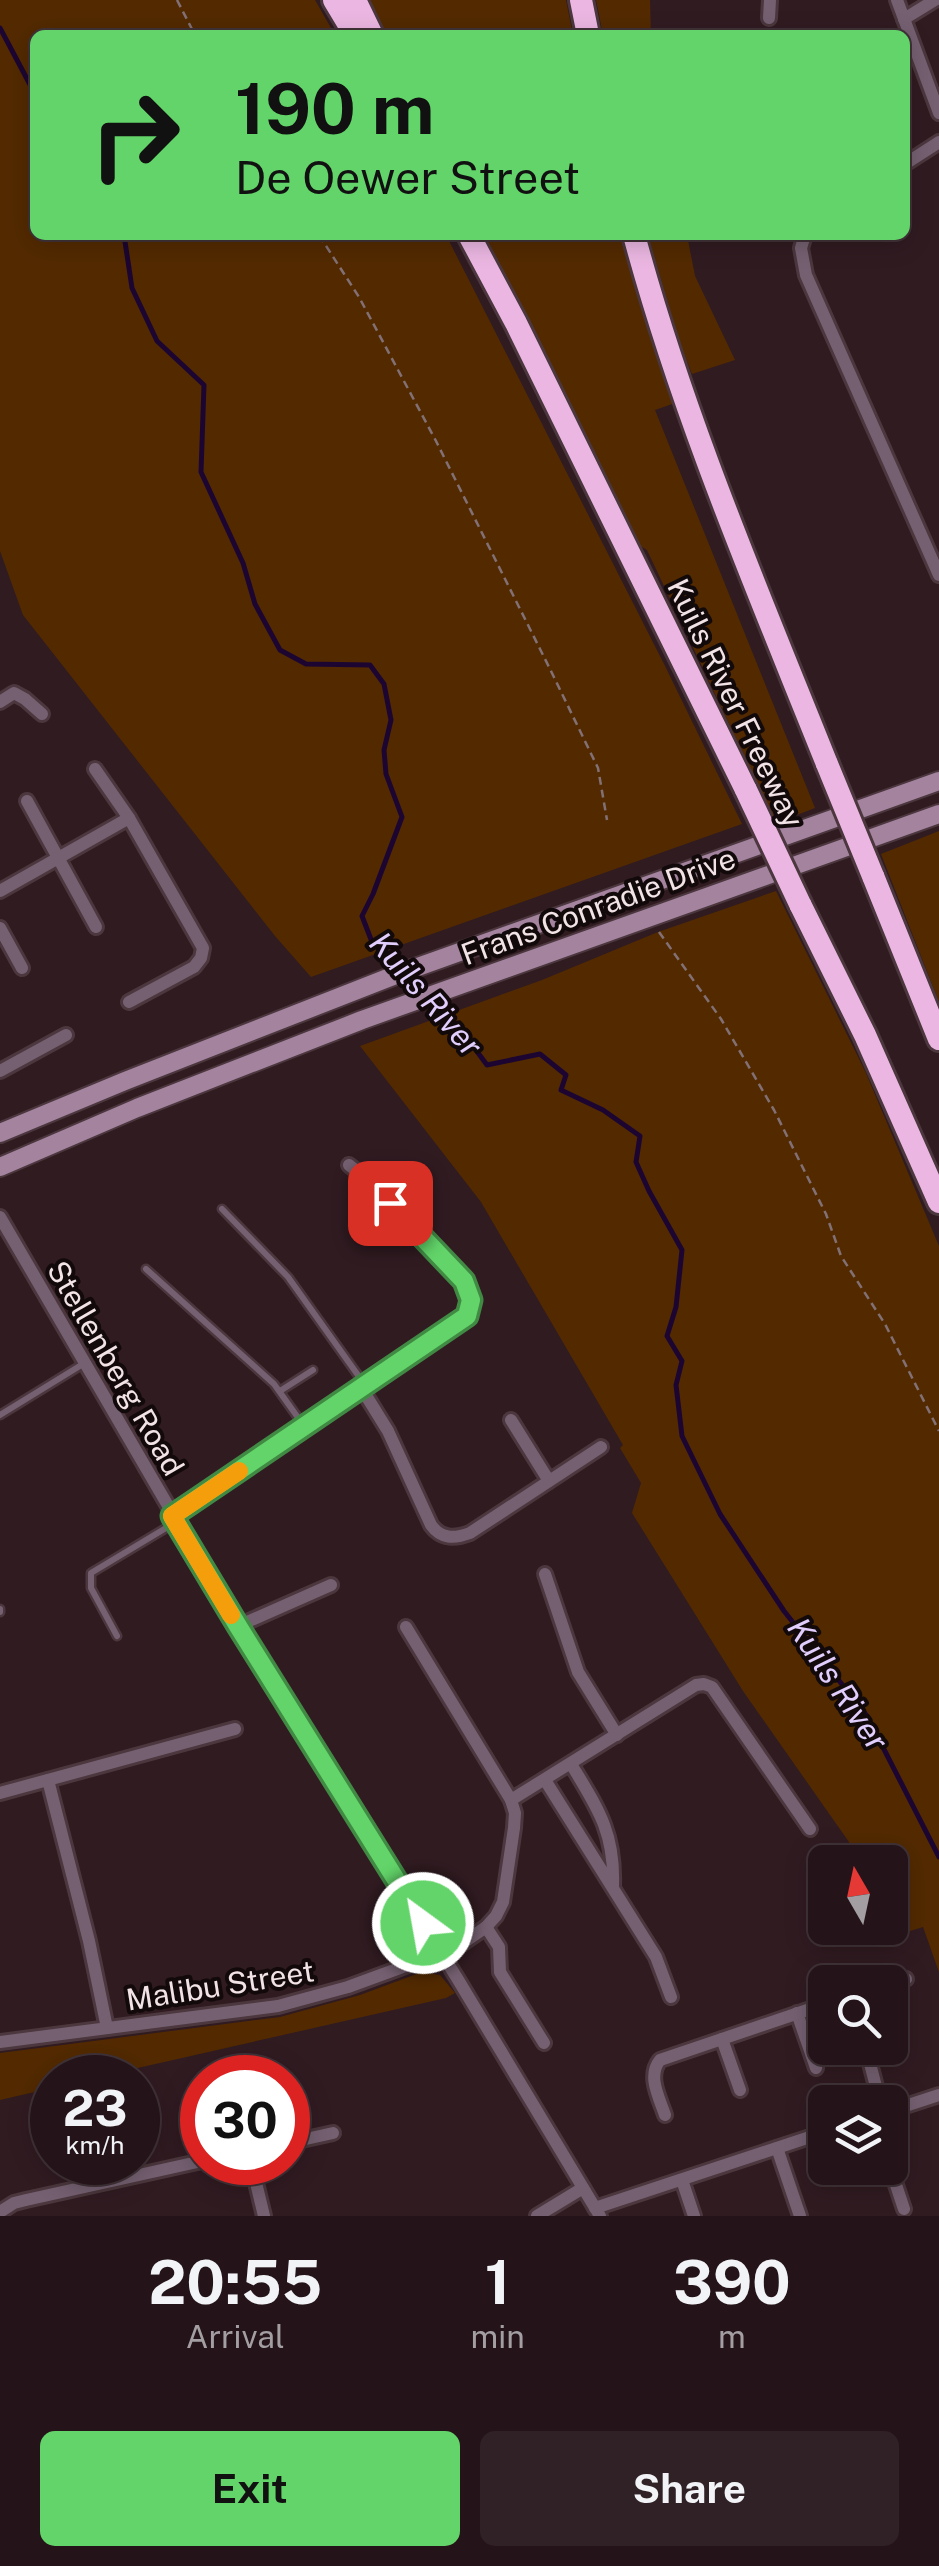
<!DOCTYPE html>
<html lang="en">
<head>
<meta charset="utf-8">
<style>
  body { margin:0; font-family:"Public Sans",sans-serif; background:#302126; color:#f1f3f6; height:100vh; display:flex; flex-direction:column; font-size:38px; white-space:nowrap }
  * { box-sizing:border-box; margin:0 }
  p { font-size:32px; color:#a39ea2 }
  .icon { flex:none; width:55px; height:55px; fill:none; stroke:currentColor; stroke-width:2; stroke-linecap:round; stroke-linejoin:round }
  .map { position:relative; height:2216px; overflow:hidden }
  .side { display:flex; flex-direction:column; background:#241419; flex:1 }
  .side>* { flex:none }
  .top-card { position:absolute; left:30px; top:30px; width:880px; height:210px; border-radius:15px; box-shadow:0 5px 25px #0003,0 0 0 2px #413338; background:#62d469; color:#111; overflow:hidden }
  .needle { width:65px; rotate:351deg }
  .fabs { position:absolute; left:808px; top:1845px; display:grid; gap:20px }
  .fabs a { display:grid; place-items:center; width:100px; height:100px; border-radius:15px; background:#241419; box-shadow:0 5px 25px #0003,0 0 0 2px #413338; font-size:50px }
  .speed { position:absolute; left:30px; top:2055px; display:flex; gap:20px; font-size:50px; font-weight:700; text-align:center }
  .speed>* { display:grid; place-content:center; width:130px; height:130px; border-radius:50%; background:#241419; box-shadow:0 5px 25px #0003,0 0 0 2px #413338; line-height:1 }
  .speed small { font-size:25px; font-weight:400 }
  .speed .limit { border:15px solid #d22; background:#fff; color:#111 }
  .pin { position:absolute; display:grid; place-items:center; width:85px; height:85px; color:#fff; margin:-42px; border-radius:20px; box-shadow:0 5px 15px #0006 }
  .me { position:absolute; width:110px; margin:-55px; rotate:328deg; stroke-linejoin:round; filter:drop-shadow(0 0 8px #0008) }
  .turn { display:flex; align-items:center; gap:35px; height:210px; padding:0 40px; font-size:45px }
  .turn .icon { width:130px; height:130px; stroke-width:2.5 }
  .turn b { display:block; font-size:70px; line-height:85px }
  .eta { display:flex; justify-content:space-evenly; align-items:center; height:170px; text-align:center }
  .eta b { font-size:60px; font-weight:700; line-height:70px }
  .cta { display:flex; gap:20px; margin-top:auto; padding:20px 40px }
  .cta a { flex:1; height:115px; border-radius:15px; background:#62d469; color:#111; font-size:40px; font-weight:700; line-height:115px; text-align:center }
  .cta a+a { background:#302126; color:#f1f3f6 }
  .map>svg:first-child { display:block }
</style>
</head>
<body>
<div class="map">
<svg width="939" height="2216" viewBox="0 0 939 2216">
  <rect width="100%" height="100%" fill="#301b21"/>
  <g fill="#532a00">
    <polygon points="0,0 315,0 335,35 35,35 35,235 446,235 665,666 742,824 311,977 275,936 23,615 0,551"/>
    <polygon points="370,0 566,0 573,35 387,35"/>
    <polygon points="596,0 650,0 651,35 603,35"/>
    <polygon points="485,235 627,235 675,403 655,410 815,808 776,823 647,550 635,543"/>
    <polygon points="648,235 687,235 695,276 735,360 692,374 679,341"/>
    <polygon points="939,831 939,1002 881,854"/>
    <polygon points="776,891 865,1071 939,1246 939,1972 923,1927 882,1940 877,1928 890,1928 890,1862 856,1862 849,1842 743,1691 632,1513 641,1483 620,1448 623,1445 481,1202 360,1046 542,980 658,932"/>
    <polygon points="422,1972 440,1975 455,1993 446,1998 98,2077 52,2078 52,2088 0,2100 0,2053 280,2017 360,1995"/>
  </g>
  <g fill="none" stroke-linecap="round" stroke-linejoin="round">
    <g stroke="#1c0631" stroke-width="5">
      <polyline points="0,28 35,94"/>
      <polyline points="124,235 132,288 157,341 204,385 201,472 243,563 255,604 280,650 306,664 370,665 384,684 391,720 384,750 386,774 402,817 373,894 362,916 372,942 467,1038 487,1065 540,1054 566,1075 561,1090 603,1110 640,1136 636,1162 649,1191 682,1250 676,1307 667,1336 682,1361 676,1385 682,1436 720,1514 784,1611 867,1716 939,1857"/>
    </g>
    <defs>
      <g id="lane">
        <polyline points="222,1209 288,1277 365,1385"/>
        <polyline points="146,1269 274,1384 304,1426"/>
        <polyline points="280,1391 313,1370"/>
        <polyline points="0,1415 83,1364"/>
        <polyline points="0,1609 0,1612"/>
        <polyline points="117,1636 91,1588 91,1573 176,1522"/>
      </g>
      <g id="street">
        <polyline points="897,0 939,113"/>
        <polyline points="769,18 770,0"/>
        <polyline points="904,19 935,0"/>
        <polyline points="905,164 939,142"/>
        <polyline points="805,235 801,248 806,275 939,575"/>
        <polyline points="0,702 14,693 25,699 42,714"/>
        <polyline points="95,769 129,818 203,948 201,958 194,967 129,1002"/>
        <polyline points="27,801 96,927"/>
        <polyline points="0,891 129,818"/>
        <polyline points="0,928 22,968"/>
        <polyline points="0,1071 66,1035"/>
        <polyline points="0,1217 238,1626 457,1978 600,2216"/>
        <path d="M 362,1389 L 388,1431 L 431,1525 C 441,1539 454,1539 470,1533 L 601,1447"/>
        <polyline points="511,1420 549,1481"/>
        <polyline points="172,1516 467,1316 471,1300 464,1281 368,1180 349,1165"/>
        <polyline points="545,1574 578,1672 617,1735"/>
        <polyline points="238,1626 331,1585"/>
        <path d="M 571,1764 C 597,1807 615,1832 613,1886"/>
        <polyline points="48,1780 89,1941 107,2028"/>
        <polyline points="545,1780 656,1957 671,1997"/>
        <polyline points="0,1793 235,1729"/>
        <polyline points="511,1800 696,1685 704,1684 712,1687 810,1829"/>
        <polyline points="486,1927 499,1947 500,1972 544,2043"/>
        <polyline points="890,1984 906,1979"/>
        <polyline points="797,2013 816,2068"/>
        <polyline points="722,2039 740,2090"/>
        <polyline points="0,2042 278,2006 348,1987 457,1947 486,1927 496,1916 503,1902 514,1828 515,1813 511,1800 406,1627"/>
        <polyline points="866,2048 880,2102"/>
        <polyline points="890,2111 939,2095"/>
        <path d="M 665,2115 C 659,2097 647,2076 660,2060 L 825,2004"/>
        <polyline points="288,2143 333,2133"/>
        <polyline points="777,2148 800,2216"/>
        <polyline points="251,2162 264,2216"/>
        <polyline points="890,2167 904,2209"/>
        <polyline points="682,2180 694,2216"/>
        <polyline points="595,2208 825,2132"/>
        <polyline points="0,2212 14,2203 26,2200 202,2161"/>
        <polyline points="537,2216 583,2188"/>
      </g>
      <g id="secondary">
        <polyline points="0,1133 125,1081 398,974 939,781"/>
        <polyline points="0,1167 137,1108 362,1020 939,814"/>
      </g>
      <g id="highway">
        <polyline points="334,0 355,35"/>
        <polyline points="355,0 372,35"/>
        <polyline points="581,0 588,35"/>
        <polyline points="469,235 516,323 746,790"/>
        <path d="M 634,235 C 683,417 757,589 827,764"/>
        <polyline points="873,876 939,1039"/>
        <polyline points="800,904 865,1035 939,1202"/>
      </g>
    </defs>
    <use href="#lane" stroke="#4b373d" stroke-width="11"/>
    <use href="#street" stroke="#4b373d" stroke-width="18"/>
    <use href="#secondary" stroke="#4b373d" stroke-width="22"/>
    <use href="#highway" stroke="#4b373d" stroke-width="28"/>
    <g stroke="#827075" stroke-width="2.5" stroke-dasharray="8 5" stroke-linecap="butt">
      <polyline points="177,0 195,35"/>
      <polyline points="319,235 359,297 436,441 550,669 598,768 607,820"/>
      <polyline points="659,932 721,1019 774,1110 826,1214 841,1256 885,1324 939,1431"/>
    </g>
    <use href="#lane" stroke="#756071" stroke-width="6"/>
    <use href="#street" stroke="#756071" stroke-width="12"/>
    <use href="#secondary" stroke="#a4839f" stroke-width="18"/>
    <use href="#highway" stroke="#ebb7e2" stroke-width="22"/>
    <defs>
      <g id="highway-bridge">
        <polyline points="827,764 873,876"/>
        <polyline points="746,790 800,904"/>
      </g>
    </defs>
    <use href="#highway-bridge" stroke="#4b373d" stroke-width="28" stroke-linecap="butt"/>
    <use href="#highway-bridge" stroke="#ebb7e2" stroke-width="22"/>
  </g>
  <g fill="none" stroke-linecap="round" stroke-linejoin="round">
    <defs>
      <polyline id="route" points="390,1203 464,1281 471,1300 467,1316 172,1516 238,1626 423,1923"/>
    </defs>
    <use href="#route" stroke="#408a44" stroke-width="25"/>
    <use href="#route" stroke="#62d469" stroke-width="18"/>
    <polyline stroke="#f59e0b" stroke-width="18" points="231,1615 172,1516 239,1471"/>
  </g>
  <g text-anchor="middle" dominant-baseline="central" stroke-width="8" stroke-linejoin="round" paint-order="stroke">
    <g font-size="30" fill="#f2e3e6" stroke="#12090b">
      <text transform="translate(736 703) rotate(64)">Kuils River Freeway</text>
      <text transform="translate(598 906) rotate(-20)">Frans Conradie Drive</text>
      <text transform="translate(116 1368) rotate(60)">Stellenberg Road</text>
      <text transform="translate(220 1985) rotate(-9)">Malibu Street</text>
    </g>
    <g font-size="32" font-style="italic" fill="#e1cefd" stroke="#12090b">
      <text transform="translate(426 994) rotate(49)">Kuils River</text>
      <text transform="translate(838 1684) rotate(56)">Kuils River</text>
    </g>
  </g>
</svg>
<div class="fabs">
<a><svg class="needle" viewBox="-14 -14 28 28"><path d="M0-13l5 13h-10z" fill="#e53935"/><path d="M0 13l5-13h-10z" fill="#a39ea2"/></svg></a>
<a><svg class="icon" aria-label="search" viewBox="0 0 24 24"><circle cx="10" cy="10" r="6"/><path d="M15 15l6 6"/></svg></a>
<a><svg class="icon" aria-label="layers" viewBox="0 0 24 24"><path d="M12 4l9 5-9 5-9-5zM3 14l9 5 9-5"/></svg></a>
</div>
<div class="speed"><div>23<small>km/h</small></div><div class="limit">30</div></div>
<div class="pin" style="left:390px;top:1203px;background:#d93025"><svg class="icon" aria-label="arrive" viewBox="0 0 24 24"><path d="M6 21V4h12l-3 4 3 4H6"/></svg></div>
<svg class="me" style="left:423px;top:1923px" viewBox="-20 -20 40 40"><circle r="17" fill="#62d469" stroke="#fff" stroke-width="3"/><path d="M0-11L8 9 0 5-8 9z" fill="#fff"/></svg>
<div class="top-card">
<div class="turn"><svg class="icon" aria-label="right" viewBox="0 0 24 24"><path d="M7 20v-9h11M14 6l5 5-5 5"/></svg><div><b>190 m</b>De Oewer Street</div></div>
</div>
</div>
<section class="side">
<div class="eta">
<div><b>20:55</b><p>Arrival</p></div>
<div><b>1</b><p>min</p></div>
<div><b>390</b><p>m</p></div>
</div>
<div class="cta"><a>Exit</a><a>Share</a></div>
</section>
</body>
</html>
